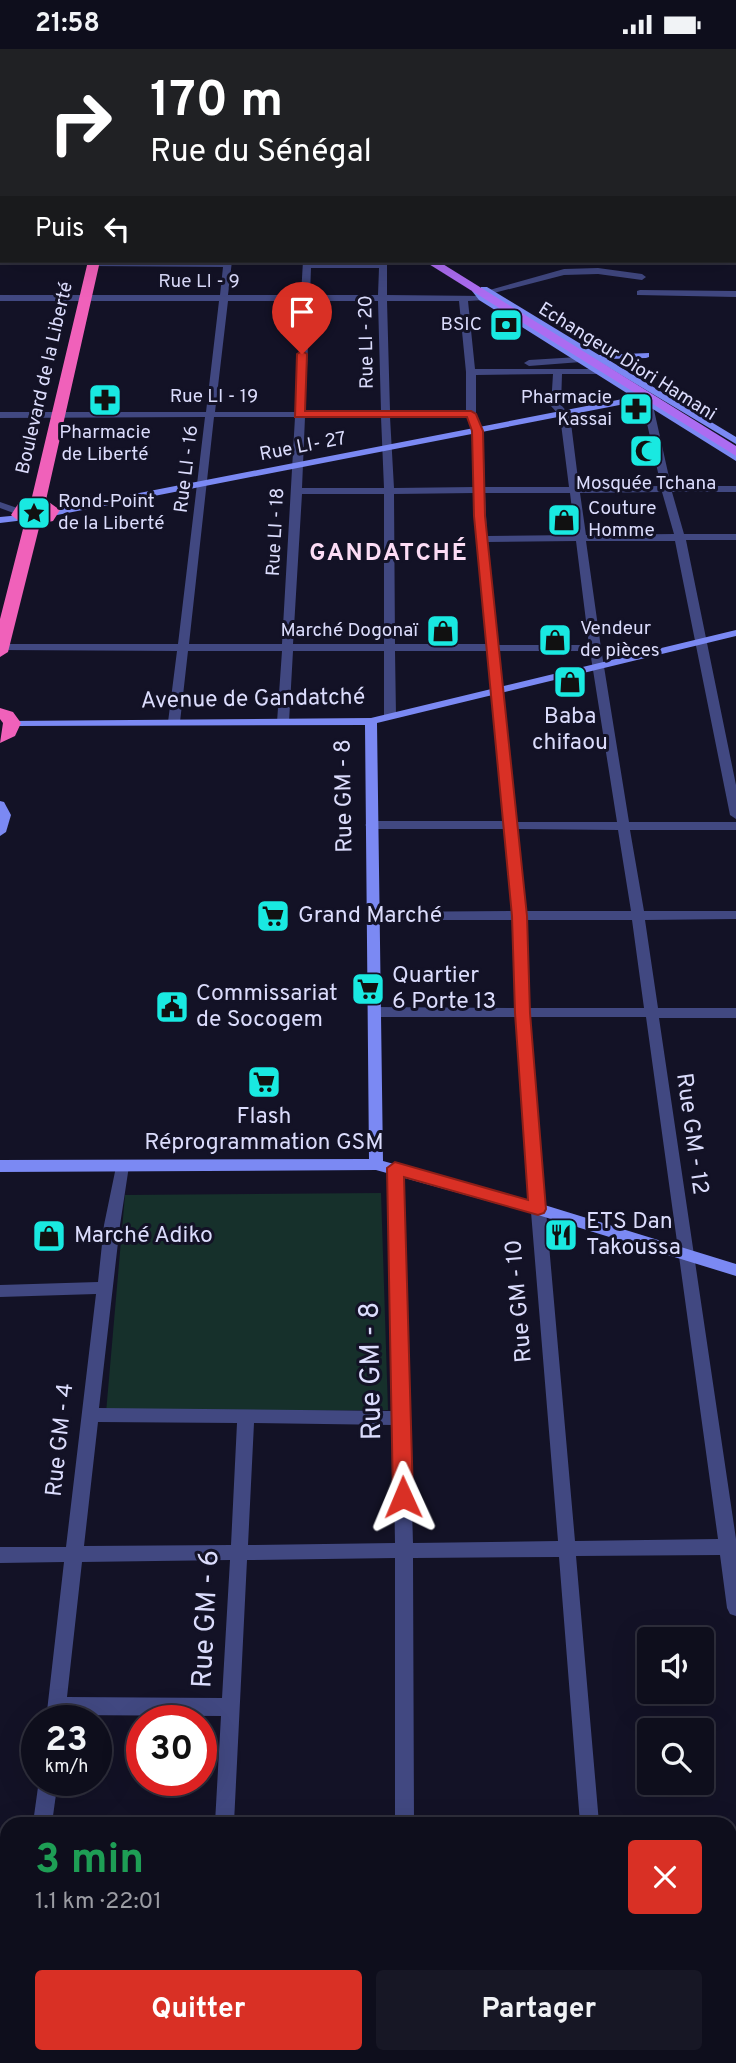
<!DOCTYPE html>
<html lang="fr">
<head>
<meta charset="utf-8">
<style>
  body { margin:0; font-family:Overpass,sans-serif; background:#171725; color:#f1f3f6; height:100vh; display:flex; flex-direction:column; font-size:26px; white-space:nowrap }
  * { box-sizing:border-box; margin:0 }
  p { font-size:23px; color:#9b9ca3 }
  .icon { flex:none; width:38px; height:38px; fill:none; stroke:currentColor; stroke-width:2; stroke-linecap:round; stroke-linejoin:round }
  .map { position:relative; flex:1; overflow:hidden }
  .panel { position:absolute; left:0px; top:1768px; width:737px; height:247px; display:flex; flex-direction:column; background:#0e0e1c; border-radius:21px 21px 0 0; box-shadow:0 7px 28px #0002,0 0 0 2px #2e2e3b }
  .panel>* { flex:none }
  .top-card { position:absolute; left:0px; top:0px; width:737px; height:214px; box-shadow:0 7px 28px #0002,0 0 0 2px #2e2e3b; background:#202124; color:#fff; overflow:hidden }
  .controls { position:absolute; left:637px; top:1578px; display:grid; gap:14px }
  .controls a { display:grid; place-items:center; width:77px; height:77px; border-radius:7px; background:#0e0e1c; box-shadow:0 7px 28px #0002,0 0 0 2px #2e2e3b; font-size:35px }
  .speed { position:absolute; left:21px; top:1656px; display:flex; gap:14px; font-size:35px; font-weight:700; text-align:center }
  .speed>* { display:grid; place-content:center; width:91px; height:91px; border-radius:50%; background:#0e0e1c; box-shadow:0 7px 28px #0002,0 0 0 2px #2e2e3b; line-height:1 }
  .speed small { font-size:18px; font-weight:400 }
  .speed .limit { border:10px solid #d22; background:#fff; color:#111 }
  .pin { position:absolute; display:grid; place-items:center; width:60px; height:60px; color:#fff; margin:-72px -30px; border-radius:50% 50% 50% 0; rotate:-45deg; box-shadow:0 0 7px #0007 }
  .pin .icon { rotate:45deg }
  .me { position:absolute; width:77px; margin:-38px; rotate:359deg; stroke-linejoin:round; filter:drop-shadow(0 0 5px #0008) }
  .turn { display:flex; align-items:center; gap:24px; height:147px; padding:0 35px; font-size:32px }
  .turn .icon { width:91px; height:91px; stroke-width:2.5 }
  .turn b { display:block; font-size:49px; line-height:60px }
  .then { display:flex; align-items:center; height:66px; padding:0 35px; background:#0003; gap:14px; font-size:26px }
  .round { display:grid; place-items:center; flex:none; width:74px; height:74px; border-radius:7px; background:#171725 }
  .overview { display:flex; align-items:center; justify-content:space-between; height:119px; padding:0 35px }
  h1 { font-size:42px; font-weight:700; line-height:52px; color:#1e9e55 }
  .button { display:flex; gap:14px; margin-top:auto; padding:14px 35px }
  .button a { flex:1; height:80px; border-radius:7px; background:#d93025; color:#fff; font-size:28px; font-weight:700; line-height:80px; text-align:center }
  .button a+a { background:#171725; color:#f1f3f6 }
  .status { display:flex; justify-content:space-between; align-items:center; height:49px; padding:0 35px; background:#0e0e1c; direction:ltr }
  .status svg { height:19px; fill:currentColor }
  .map>svg:first-child { display:block }
</style>
</head>
<body>
<div class="status"><b>21:58</b><svg viewBox="0 0 49 12"><path d="M0 12V9h3v3zM5 12V6h3v6zM10 12V3h3v9zM15 12V0h3v12zM26 1h20v11H26zM47 4h2v5h-2z"/></svg></div>
<div class="map">
<svg width="736" height="2014" viewBox="0 0 736 2014">
  <rect width="100%" height="100%" fill="#131226"/>
  <g fill="#16302b">
    <polygon points="460,0 736,0 736,3 453,2"/>
    <polygon points="381,1144 388,1361 106,1364 125,1146"/>
  </g>
  <g fill="none" stroke-linecap="round" stroke-linejoin="round">
    <g fill="#414881" fill-rule="evenodd">
      <rect x="735" y="78" width="1" height="4"/>
      <rect x="735" y="112" width="1" height="4"/>
      <rect x="735" y="169" width="1" height="4"/>
      <rect x="0" y="176" width="2" height="4"/>
      <polygon points="0,196 2,196 0,201"/>
      <path d="M 93,212 L 232,212 L 228,246 L 301,246 L 303,212 L 387,212 L 387,246 L 485,247 L 485,251 L 468,252 L 475,320 L 599,320 L 601,322 L 596,325 L 562,325 L 561,356 L 570,366 L 579,438 L 661,437 L 642,352 L 647,349 L 652,352 L 671,437 L 736,437 L 736,443 L 672,443 L 684,485 L 736,485 L 736,491 L 686,491 L 736,736 L 736,770 L 730,766 L 675,492 L 586,492 L 601,599 L 629,773 L 736,773 L 736,781 L 630,781 L 644,862 L 736,862 L 736,870 L 645,871 L 658,959 L 736,959 L 736,969 L 659,969 L 736,1490 L 736,1567 L 730,1565 L 727,1559 L 720,1506 L 576,1507 L 599,1774 L 580,1774 L 559,1508 L 413,1509 L 414,1774 L 395,1774 L 395,1509 L 247,1511 L 234,1774 L 215,1774 L 221,1667 L 65,1666 L 64,1671 L 46,1671 L 64,1513 L 0,1514 L 0,1498 L 66,1498 L 96,1245 L 0,1248 L 0,1236 L 98,1233 L 104,1176 L 117,1113 L 127,1113 L 129,1117 L 120,1176 L 99,1359 L 392,1362 L 388,1119 L 390,1115 L 400,1115 L 402,1119 L 413,1494 L 558,1492 L 515,968 L 375,968 L 368,963 L 375,958 L 515,959 L 513,871 L 373,871 L 366,867 L 373,863 L 512,862 L 504,780 L 371,780 L 365,776 L 371,772 L 504,772 L 487,602 L 395,602 L 396,667 L 390,670 L 384,667 L 384,602 L 293,602 L 289,673 L 283,676 L 277,673 L 282,602 L 188,602 L 180,673 L 174,676 L 168,673 L 177,602 L 0,601 L 1,595 L 178,595 L 205,368 L 0,369 L 0,363 L 206,363 L 219,252 L 0,252 L 0,246 L 220,246 L 223,218 L 90,217 L 89,215 ZM 311,219 L 379,219 L 378,246 L 310,246 ZM 228,252 L 301,252 L 296,363 L 215,363 ZM 310,252 L 378,252 L 381,362 L 305,363 ZM 387,252 L 459,252 L 466,323 L 466,362 L 390,362 ZM 553,325 L 551,357 L 560,367 L 569,438 L 485,438 L 483,382 L 476,365 L 476,326 ZM 214,368 L 295,368 L 282,595 L 189,595 ZM 305,368 L 381,368 L 384,439 L 302,439 ZM 390,368 L 467,368 L 473,382 L 475,438 L 394,439 ZM 662,443 L 674,485 L 586,486 L 580,444 ZM 475,444 L 477,490 L 487,595 L 395,595 L 394,445 ZM 485,444 L 570,444 L 575,486 L 487,487 ZM 302,445 L 384,445 L 384,595 L 293,595 ZM 576,492 L 589,596 L 498,596 L 487,493 ZM 499,602 L 590,602 L 617,773 L 516,773 ZM 517,780 L 618,781 L 631,862 L 525,862 ZM 526,871 L 632,871 L 644,959 L 529,959 ZM 529,968 L 646,968 L 718,1490 L 575,1492 ZM 98,1373 L 237,1374 L 231,1496 L 84,1497 ZM 254,1374 L 393,1376 L 395,1494 L 248,1496 ZM 230,1511 L 222,1649 L 67,1648 L 82,1513 Z"/>
      <polygon points="598,219 642,225 646,228 642,231 598,225 564,226 490,245 486,242 564,220"/>
      <polygon points="640,241 736,242 736,248 637,246 637,242"/>
      <polygon points="578,308 581,309 581,313 529,317 524,314 529,311"/>
      <polygon points="0,453 23,461 24,463 19,466 0,459"/>
      <polygon points="39,1731 58,1731 52,1774 33,1774"/>
      <rect x="730" y="1970" width="6" height="20"/>
      <polygon points="7,2006 27,2007 27,2014 5,2014"/>
      <rect x="204" y="2007" width="22" height="7"/>
      <rect x="395" y="2007" width="22" height="7"/>
      <polygon points="599,2007 620,2007 621,2014 599,2014"/>
    </g>
    <g fill="#7b89f3" fill-rule="evenodd">
      <rect x="0" y="121" width="2" height="4"/>
      <polygon points="481,238 487,238 599,306 649,304 649,308 646,309 607,310 736,388 736,395 481,242"/>
      <polygon points="476,239 736,405 736,412 640,352 52,467 47,464 52,461 633,348 479,251 472,242"/>
      <polygon points="21,466 26,469 25,471 0,474 0,468"/>
      <polygon points="736,581 736,587 377,674 383,1112 538,1154 736,1215 736,1227 538,1166 376,1121 0,1123 0,1111 369,1110 365,676 12,677 6,674 8,672 371,669"/>
      <polygon points="0,752 4,753 11,766 6,783 0,787"/>
      <polygon points="736,1816 736,1839 730,1842 730,1819"/>
      <polygon points="499,2007 526,2007 524,2014 496,2014"/>
    </g>
    <polygon fill="#ac6cf1" fill-rule="evenodd" points="424,212 438,212 736,397 736,407"/>
    <g fill="#f061ba" fill-rule="evenodd">
      <polygon points="102,0 114,0 115,2 103,2"/>
      <path d="M 88,212 L 100,212 L 46,451 L 60,461 L 53,472 L 40,475 L 8,603 L 0,608 L 0,570 L 24,476 L 11,466 L 18,455 L 31,452 ZM 40,460 L 44,462 L 42,465 L 31,467 L 27,465 L 29,462 Z"/>
      <polygon points="0,659 13,663 21,674 15,687 0,694 3,674 0,670"/>
    </g>
  </g>
  <polygon fill="#d93025" stroke="#8d1f18" stroke-width="2" points="302,302 307,305 305,362 471,362 476,365 483,382 485,467 527,867 530,964 546,1160 544,1164 538,1166 404,1128 413,1448 410,1454 403,1457 396,1454 393,1448 387,1119 395,1113 528,1151 515,964 512,867 474,467 472,382 467,368 295,368 297,305"/>
  <defs>
    <symbol id="bank-square" viewBox="-11 -11 22 22"><rect x="-9" y="-9" width="18" height="18" rx="4" fill="#19e9e1" stroke="#131226"/><path d="M-6-4H6V4H-6ZM0-2.3a2.3 2.3 0 1 0 0 4.6a2.3 2.3 0 1 0 0-4.6Z" fill="#111"/></symbol>
    <symbol id="pharmacy-square" viewBox="-11 -11 22 22"><rect x="-9" y="-9" width="18" height="18" rx="4" fill="#19e9e1" stroke="#131226"/><path d="M-2-6h4v4h4v4h-4v4h-4v-4h-4v-4h4Z" fill="#111"/></symbol>
    <symbol id="mosque-square" viewBox="-11 -11 22 22"><rect x="-9" y="-9" width="18" height="18" rx="4" fill="#19e9e1" stroke="#131226"/><path d="M3.5-4.9A6 6 0 1 0 3.5 4.9A5 5 0 1 1 3.5-4.9Z" fill="#111"/></symbol>
    <symbol id="sight-square" viewBox="-11 -11 22 22"><rect x="-9" y="-9" width="18" height="18" rx="4" fill="#19e9e1" stroke="#131226"/><path d="M0-6L1.8-2.2L6-1.7L2.9 1.2L3.7 5.4L0 3.3L-3.7 5.4L-2.9 1.2L-6-1.7L-1.8-2.2Z" fill="#111"/></symbol>
    <symbol id="shop-square" viewBox="-11 -11 22 22"><rect x="-9" y="-9" width="18" height="18" rx="4" fill="#19e9e1" stroke="#131226"/><path d="M-5-2.5h2.3a2.7 3.5 0 0 1 5.4 0H5L5.5 6h-11ZM-1.5-2.5h3a1.5 2.3 0 0 0-3 0Z" fill="#111"/></symbol>
    <symbol id="supermarket-square" viewBox="-11 -11 22 22"><rect x="-9" y="-9" width="18" height="18" rx="4" fill="#19e9e1" stroke="#131226"/><path d="M-6-5.5h2.5l.6 2H6L4.5 2H-2.5L-4.4-4H-6ZM-1.5 3.2a1.3 1.3 0 1 0 .1 0ZM3 3.2a1.3 1.3 0 1 0 .1 0Z" fill="#111"/></symbol>
    <symbol id="civic-square" viewBox="-11 -11 22 22"><rect x="-9" y="-9" width="18" height="18" rx="4" fill="#19e9e1" stroke="#131226"/><path d="M-.6-6.5H3V-4.5H.6V-3L4-1V1h2V6H-6V1h2V-1L-.6-3ZM-1.2 2.5V6h2.4V2.5Z" fill="#111"/></symbol>
    <symbol id="restaurant-square" viewBox="-11 -11 22 22"><rect x="-9" y="-9" width="18" height="18" rx="4" fill="#19e9e1" stroke="#131226"/><path d="M-5-6h1v4h1v-4h1v4h1v-4h1v5L-1.5 .5V6h-2V.5L-5-1ZM5-6V6H3V1.5H1.5Q1.5-4 5-6Z" fill="#111"/></symbol>
  </defs>
  <g fill-rule="evenodd">
    <use href="#bank-square" x="487" y="257" width="38" height="38"/>
    <use href="#pharmacy-square" x="86" y="332" width="38" height="38"/>
    <use href="#pharmacy-square" x="617" y="341" width="38" height="38"/>
    <use href="#mosque-square" x="627" y="383" width="38" height="38"/>
    <use href="#sight-square" x="15" y="445" width="38" height="38"/>
    <use href="#shop-square" x="545" y="452" width="38" height="38"/>
    <use href="#shop-square" x="424" y="563" width="38" height="38"/>
    <use href="#shop-square" x="536" y="572" width="38" height="38"/>
    <use href="#shop-square" x="551" y="614" width="38" height="38"/>
    <use href="#supermarket-square" x="254" y="848" width="38" height="38"/>
    <use href="#supermarket-square" x="349" y="921" width="38" height="38"/>
    <use href="#civic-square" x="153" y="939" width="38" height="38"/>
    <use href="#supermarket-square" x="245" y="1014" width="38" height="38"/>
    <use href="#restaurant-square" x="542" y="1167" width="38" height="38"/>
    <use href="#shop-square" x="30" y="1168" width="38" height="38"/>
  </g>
  <g text-anchor="middle" dominant-baseline="central" stroke-width="6" stroke-linejoin="round" paint-order="stroke">
    <g font-size="19" fill="#dbdcfc" stroke="#131226">
      <text x="199" y="233">Rue LI - 9</text>
      <text transform="translate(367 293) rotate(-91)">Rue LI - 20</text>
      <text transform="translate(627 313) rotate(32)">Echangeur Diori Hamani</text>
      <text transform="translate(45 329) rotate(-77)">Boulevard de la Liberté</text>
      <text x="214" y="348">Rue LI - 19</text>
      <text transform="translate(303 398) rotate(-11)">Rue LI- 27</text>
      <text transform="translate(187 420) rotate(-83)">Rue LI - 16</text>
      <text transform="translate(276 483) rotate(-87)">Rue LI - 18</text>
    </g>
    <g font-size="19" fill="#dbdcfc" stroke="#131226" text-anchor="end">
      <text x="482" y="276">BSIC</text>
      <text x="612" y="349">Pharmacie<tspan x="612" dy="22">Kassai</tspan></text>
      <text x="105" y="384" text-anchor="middle">Pharmacie<tspan x="105" dy="22">de Liberté</tspan></text>
      <text x="646" y="435" text-anchor="middle">Mosquée Tchana</text>
      <text x="58" y="453" text-anchor="start">Rond-Point<tspan x="58" dy="22">de la Liberté</tspan></text>
      <text x="588" y="460" text-anchor="start">Couture<tspan x="588" dy="22">Homme</tspan></text>
      <text x="580" y="580" text-anchor="start">Vendeur<tspan x="580" dy="22">de pièces</tspan></text>
      <text x="418" y="582">Marché Dogonaï</text>
    </g>
    <g font-size="23" fill="#dbdcfc" stroke="#131226">
      <text transform="translate(253 651) rotate(-1)">Avenue de Gandatché</text>
      <text transform="translate(345 747) rotate(-91)">Rue GM - 8</text>
      <text transform="translate(691 1085) rotate(82)">Rue GM - 12</text>
      <text transform="translate(520 1252) rotate(-95)">Rue GM - 10</text>
      <text transform="translate(61 1391) rotate(-84)">Rue GM - 4</text>
    </g>
    <g font-size="23" fill="#dbdcfc" stroke="#131226" text-anchor="start">
      <text x="570" y="668" text-anchor="middle">Baba<tspan x="570" dy="26">chifaou</tspan></text>
      <text x="298" y="867">Grand Marché</text>
      <text x="392" y="927">Quartier<tspan x="392" dy="26">6 Porte 13</tspan></text>
      <text x="196" y="945">Commissariat<tspan x="196" dy="26">de Socogem</tspan></text>
      <text x="264" y="1068" text-anchor="middle">Flash<tspan x="264" dy="26">Réprogrammation GSM</tspan></text>
      <text x="586" y="1173">ETS Dan<tspan x="586" dy="26">Takoussa</tspan></text>
      <text x="74" y="1187">Marché Adiko</text>
    </g>
    <g font-size="24" font-weight="bold" letter-spacing="2" fill="#fcdcf5" stroke="#131226">
      <text x="389" y="505">GANDATCHÉ</text>
    </g>
    <g font-size="28" fill="#dbdcfc" stroke="#131226">
      <text transform="translate(372 1322) rotate(-91)">Rue GM - 8</text>
      <text transform="translate(207 1570) rotate(-87)">Rue GM - 6</text>
    </g>
  </g>
</svg>
<div class="controls">
<a><svg class="icon" aria-label="sound" viewBox="0 0 24 24"><path d="M4 9h4l5-4v14l-5-4H4zM17 9q2 3 0 6"/></svg></a>
<a><svg class="icon" aria-label="search" viewBox="0 0 24 24"><circle cx="10" cy="10" r="6"/><path d="M15 15l6 6"/></svg></a>
</div>
<div class="speed"><div>23<small>km/h</small></div><div class="limit">30</div></div>
<div class="pin" style="left:302px;top:305px;background:#d93025"><svg class="icon" aria-label="arrive" viewBox="0 0 24 24"><path d="M6 21V4h12l-3 4 3 4H6"/></svg></div>
<svg class="me" style="left:403px;top:1448px" viewBox="-20 -20 40 40"><path d="M0-17L14 15 0 8-14 15z" fill="#d93025" stroke="#fff" stroke-width="4"/></svg>
<div class="top-card">
<div class="turn"><svg class="icon" aria-label="right" viewBox="0 0 24 24"><path d="M7 20v-9h11M14 6l5 5-5 5"/></svg><div><b>170 m</b>Rue du Sénégal</div></div>
<div class="then">Puis<svg class="icon" aria-label="left" viewBox="0 0 24 24"><path d="M17 20v-9H6M10 6l-5 5 5 5"/></svg></div>
</div>
<section class="panel">
<div class="overview"><div><h1>3 min</h1><p>1.1 km · 22:01</p></div><a class="round" style="background:#d93025;color:#fff"><svg class="icon" aria-label="close" viewBox="0 0 24 24"><path d="M6 6l12 12M18 6L6 18"/></svg></a></div>
<div class="button"><a>Quitter</a><a>Partager</a></div>
</section>
</div>
</body>
</html>
